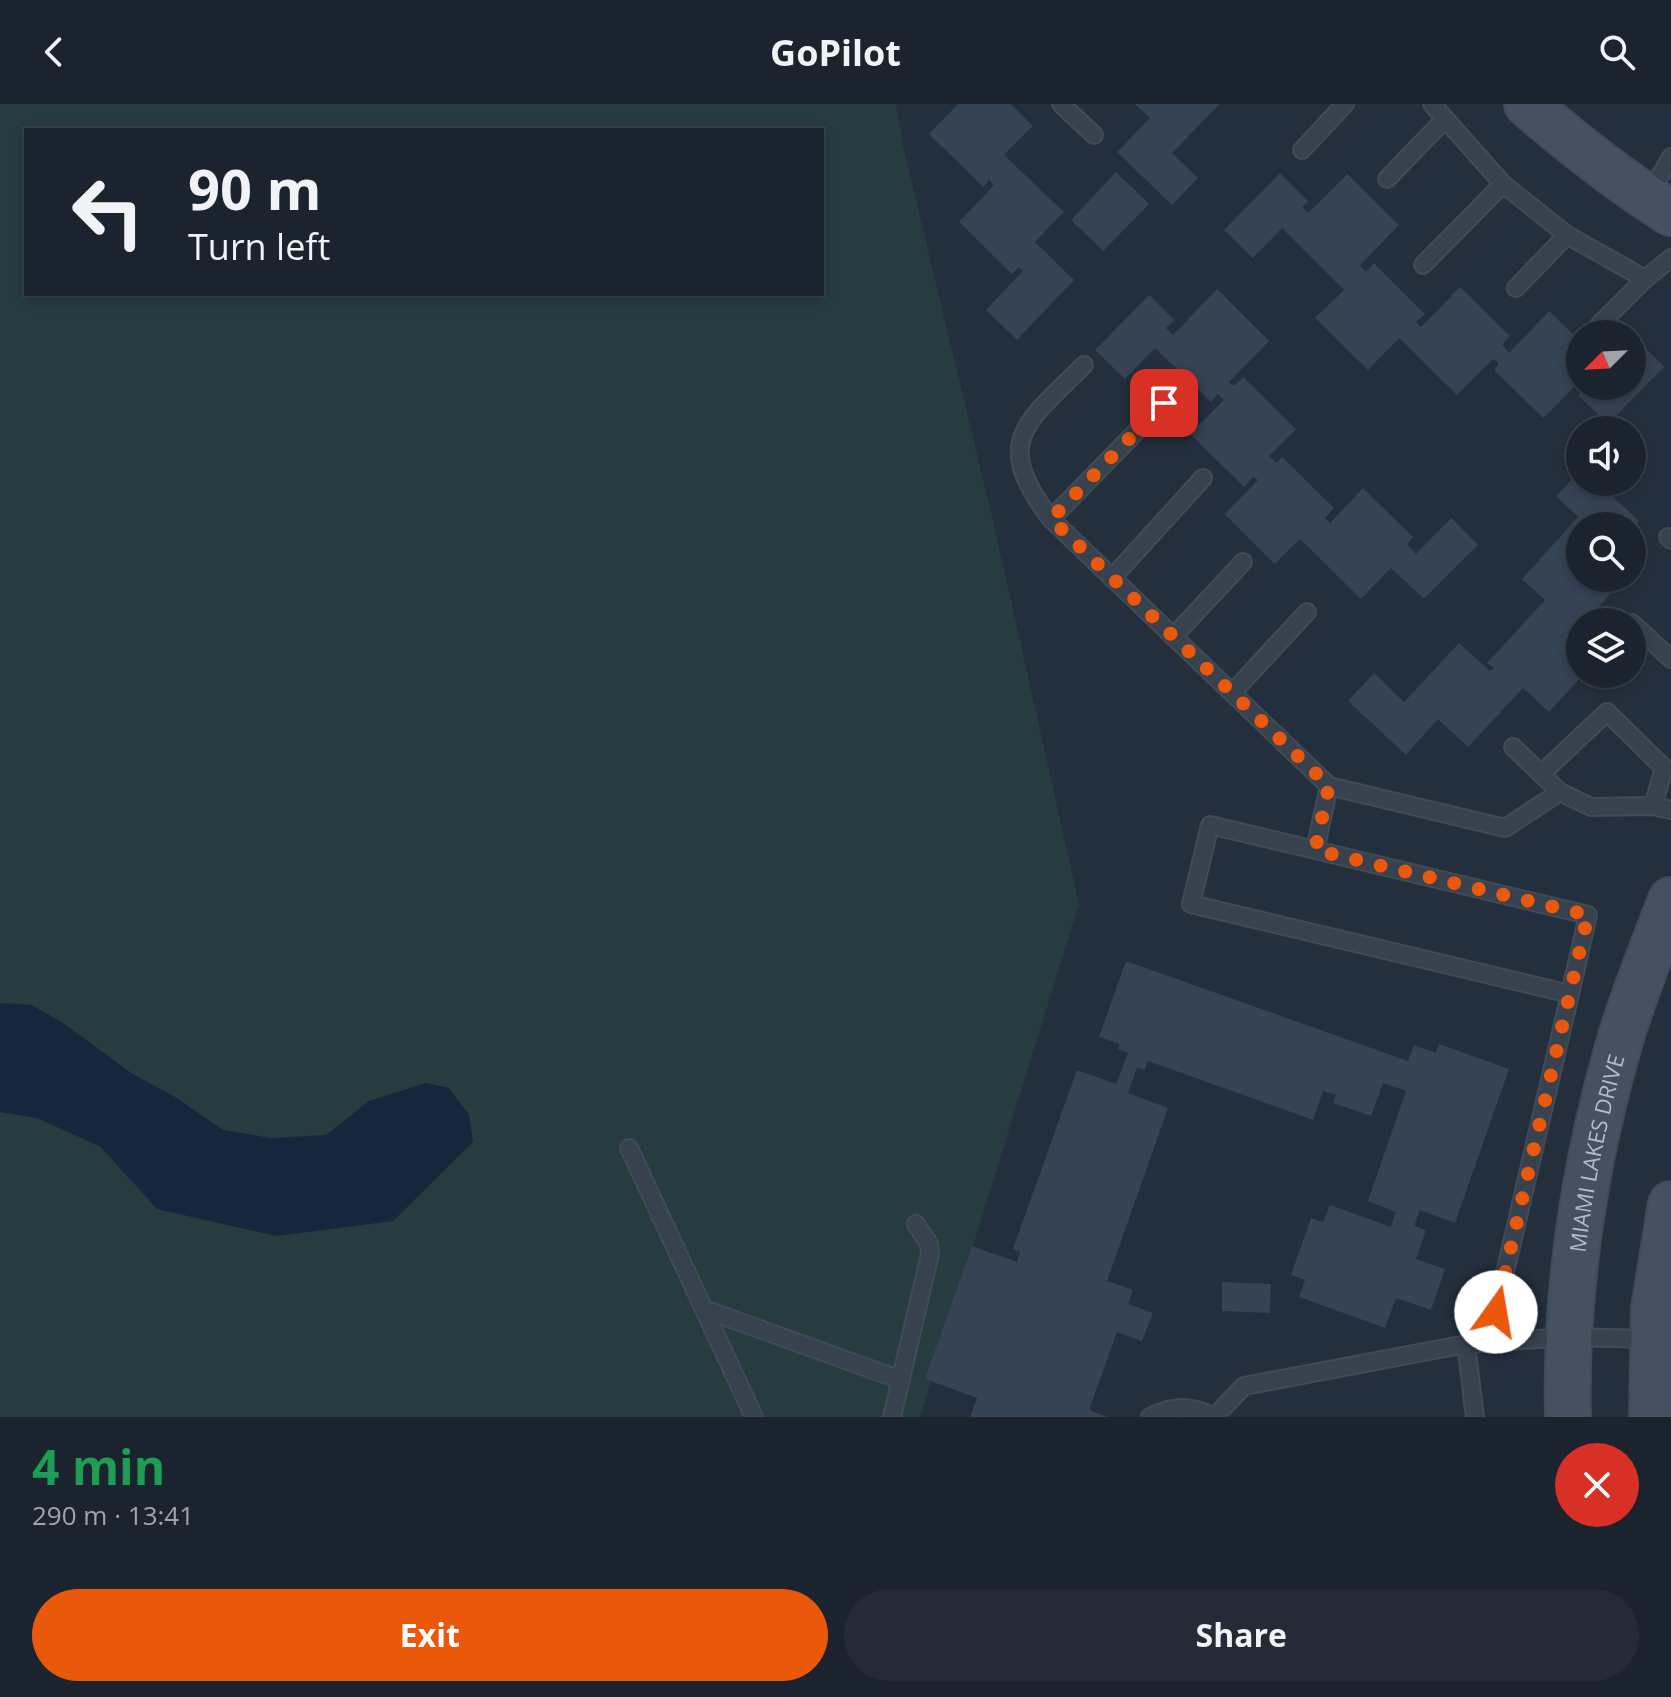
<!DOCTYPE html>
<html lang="en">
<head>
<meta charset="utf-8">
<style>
  body { margin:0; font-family:"Open Sans",sans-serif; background:#242b36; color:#f1f3f6; height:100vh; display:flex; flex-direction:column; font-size:30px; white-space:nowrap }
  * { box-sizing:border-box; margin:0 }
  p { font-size:26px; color:#a0a4aa }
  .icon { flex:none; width:44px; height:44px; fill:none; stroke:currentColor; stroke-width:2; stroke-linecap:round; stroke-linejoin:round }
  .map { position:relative; height:1313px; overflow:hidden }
  .drawer { display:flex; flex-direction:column; background:#1b232e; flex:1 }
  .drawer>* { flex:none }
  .hud { position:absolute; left:24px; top:24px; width:800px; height:168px; border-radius:0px; box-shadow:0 4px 12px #0003,0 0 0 2px #39404a; background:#1b232e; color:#f1f3f6; overflow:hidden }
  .needle { width:52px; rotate:246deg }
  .fabs { position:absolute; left:1566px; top:216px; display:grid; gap:16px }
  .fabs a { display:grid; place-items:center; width:80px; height:80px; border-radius:50%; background:#1b232e; box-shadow:0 4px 12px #0003,0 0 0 2px #39404a; font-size:40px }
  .pin { position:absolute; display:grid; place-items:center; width:68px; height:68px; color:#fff; margin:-34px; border-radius:16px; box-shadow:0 4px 12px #0006 }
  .me { position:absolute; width:88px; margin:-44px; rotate:13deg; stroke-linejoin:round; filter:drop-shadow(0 0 6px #0008) }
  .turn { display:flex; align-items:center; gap:28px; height:168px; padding:0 32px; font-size:36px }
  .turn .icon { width:104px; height:104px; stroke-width:2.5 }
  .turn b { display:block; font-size:56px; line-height:68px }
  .round { display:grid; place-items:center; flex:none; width:84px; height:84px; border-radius:42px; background:#242b36 }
  .overview { display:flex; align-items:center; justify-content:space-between; height:136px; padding:0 32px }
  h1 { font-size:48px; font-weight:700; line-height:60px; color:#1e9e55 }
  .cta { display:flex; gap:16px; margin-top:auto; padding:16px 32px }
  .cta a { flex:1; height:92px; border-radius:48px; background:#ea580c; color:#fff; font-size:32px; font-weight:700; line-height:92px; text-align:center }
  .cta a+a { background:#242b36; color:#f1f3f6 }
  header { display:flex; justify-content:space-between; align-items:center; height:104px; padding:0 32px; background:#1b232e; font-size:36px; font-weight:700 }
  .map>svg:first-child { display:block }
</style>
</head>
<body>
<header><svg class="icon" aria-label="back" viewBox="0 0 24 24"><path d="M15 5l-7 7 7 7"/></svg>GoPilot<svg class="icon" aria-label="search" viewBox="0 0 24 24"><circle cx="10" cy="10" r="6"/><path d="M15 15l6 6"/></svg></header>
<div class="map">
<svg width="1671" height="1313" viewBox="0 0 1671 1313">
  <rect width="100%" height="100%" fill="#242f3e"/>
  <path fill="#263c3f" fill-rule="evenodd" d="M 0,0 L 896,0 L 903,42 L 994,421 L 1079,800 L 920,1313 L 0,1313 ZM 26,26 L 822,26 L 822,190 L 26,190 Z"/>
  <polygon fill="#17263c" points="0,899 31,901 60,917 134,971 172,991 223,1026 270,1034 326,1031 369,997 426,979 449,984 469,1011 473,1038 393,1117 276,1132 157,1105 101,1043 37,1014 0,1008"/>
  <g fill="#364354">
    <polygon points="958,0 1011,0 1033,22 1004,51 1064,108 1035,138 1074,176 1017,236 986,206 1023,167 1019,163 1012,170 959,118 994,81 989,76 983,83 929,30"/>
    <polygon points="1135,0 1220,0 1172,49 1198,74 1172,101 1117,48 1150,14"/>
    <polygon points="1116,68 1149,100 1103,147 1071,116"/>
    <polygon points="1280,69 1308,97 1302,103 1308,109 1347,70 1399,121 1360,161 1366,168 1374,159 1425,210 1416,218 1421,223 1460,183 1510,232 1502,241 1509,249 1549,207 1580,237 1580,282 1632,282 1632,237 1635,234 1664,263 1608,320 1578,291 1583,286 1577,280 1543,314 1494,266 1499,260 1493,255 1457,291 1399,234 1368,266 1315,214 1344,186 1282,124 1253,154 1224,126"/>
    <polygon points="1217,185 1269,237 1229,278 1234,282 1243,273 1296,325 1269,352 1277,359 1282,353 1334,404 1325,414 1330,419 1363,384 1413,433 1407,440 1416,450 1451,414 1478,441 1424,495 1391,464 1361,495 1300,435 1275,460 1225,410 1258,376 1253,373 1244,383 1190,330 1224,296 1218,290 1211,298 1155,244 1125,275 1095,246 1149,191 1174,216 1166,224 1173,231"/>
    <polygon points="1580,367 1580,378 1597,378 1639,417 1632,424 1632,422 1580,422 1580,474 1625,474 1585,518 1580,518 1580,524 1575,530 1580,535 1580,570 1584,570 1549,608 1523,584 1468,643 1438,615 1406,651 1348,597 1374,569 1404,598 1459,539 1490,567 1494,564 1487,559 1545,496 1522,475 1578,413 1556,392"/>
    <polygon points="1126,857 1408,957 1414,941 1436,949 1439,940 1509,965 1455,1119 1420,1106 1414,1122 1426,1126 1416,1155 1445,1165 1431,1206 1396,1194 1385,1224 1299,1193 1305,1176 1291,1171 1311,1114 1323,1118 1330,1101 1391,1123 1396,1108 1368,1097 1406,987 1383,979 1371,1012 1333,999 1336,991 1323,987 1313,1016 1148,957 1144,966 1137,963 1128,989 1168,1004 1107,1177 1133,1186 1128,1200 1153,1209 1142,1237 1117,1228 1089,1306 1107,1313 970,1313 977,1294 925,1275 972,1142 1017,1158 1020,1148 1013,1145 1077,966 1116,980 1128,949 1118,945 1120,940 1099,933"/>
    <polygon points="1222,1178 1271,1180 1270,1209 1222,1207"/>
  </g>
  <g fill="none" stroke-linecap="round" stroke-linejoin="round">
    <defs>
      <g id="lane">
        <polyline points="1061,0 1094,31"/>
        <polyline points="1432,0 1503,80 1567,131 1645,175"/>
        <polyline points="1302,46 1345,0"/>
        <polyline points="1387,75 1445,15"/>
        <polyline points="1648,92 1671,53"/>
        <polyline points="1423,161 1503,80"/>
        <polyline points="1516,184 1567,131"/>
        <polyline points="1599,221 1645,175 1671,154"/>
        <path d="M 1084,261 C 1026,319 991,337 1051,415 L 1329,682"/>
        <polyline points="1051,415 1164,299"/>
        <polyline points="1668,433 1671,436"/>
        <polyline points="1112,474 1203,374"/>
        <polyline points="1632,519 1671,555"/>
        <polyline points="1173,533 1243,458"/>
        <polyline points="1232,589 1307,508"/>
        <polyline points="1513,643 1560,688"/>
        <polyline points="1541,670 1607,608 1664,664 1653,702"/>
        <polyline points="1315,746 1329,682 1505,724 1560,688 1591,703 1653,702 1671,706"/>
        <polyline points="629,1044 754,1313"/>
        <polyline points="704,1205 901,1276"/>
        <polyline points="1489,1237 1570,890 1191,800 1210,721 1588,811 1570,890"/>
        <polyline points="1466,1240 1475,1313"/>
        <polyline points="892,1313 930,1150 929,1140 916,1120"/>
        <path d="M 1150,1313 C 1173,1301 1191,1301 1215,1313"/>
        <polyline points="1214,1313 1244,1282 1466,1240 1568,1233 1651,1235"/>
      </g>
      <g id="secondary">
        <path d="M 1527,0 C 1572,39 1620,77 1671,109"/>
        <path id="s1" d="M 1568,1313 C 1565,1185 1585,1056 1621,933 C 1635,887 1654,841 1671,796"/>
        <polyline points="1652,1313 1654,1205 1671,1100"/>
      </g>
    </defs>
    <use href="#lane" stroke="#414a57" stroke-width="20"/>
    <use href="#secondary" stroke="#414a57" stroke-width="48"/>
    <use href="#lane" stroke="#38414e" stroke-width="16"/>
    <use href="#secondary" stroke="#465061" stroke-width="44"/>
  </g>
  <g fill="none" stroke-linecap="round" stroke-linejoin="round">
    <polyline stroke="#ea580c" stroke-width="14" stroke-dasharray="0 25.2" points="1164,299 1051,415 1329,682 1315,746 1588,811 1496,1208"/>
  </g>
  <g text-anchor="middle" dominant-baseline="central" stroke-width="8" stroke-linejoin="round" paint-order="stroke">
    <g font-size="22" fill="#b4bcc9" stroke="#1d2633">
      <text stroke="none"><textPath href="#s1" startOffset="266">MIAMI LAKES DRIVE</textPath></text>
    </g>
  </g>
</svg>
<div class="fabs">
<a><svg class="needle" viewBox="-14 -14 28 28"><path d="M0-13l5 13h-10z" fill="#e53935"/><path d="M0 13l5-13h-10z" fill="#a0a4aa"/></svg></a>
<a><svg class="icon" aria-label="sound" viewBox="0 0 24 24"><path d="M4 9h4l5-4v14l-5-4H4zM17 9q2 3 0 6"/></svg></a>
<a><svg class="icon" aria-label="search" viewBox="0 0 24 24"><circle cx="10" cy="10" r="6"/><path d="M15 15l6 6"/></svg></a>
<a><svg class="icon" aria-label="layers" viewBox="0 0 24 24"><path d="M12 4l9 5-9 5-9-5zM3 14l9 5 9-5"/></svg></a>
</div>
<div class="pin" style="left:1164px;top:299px;background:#d93025"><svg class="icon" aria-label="arrive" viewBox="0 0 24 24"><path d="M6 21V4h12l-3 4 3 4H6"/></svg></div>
<svg class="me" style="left:1496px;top:1208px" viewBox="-20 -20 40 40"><circle r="19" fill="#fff"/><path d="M0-13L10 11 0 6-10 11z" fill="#ea580c"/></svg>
<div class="hud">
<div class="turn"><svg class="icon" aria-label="left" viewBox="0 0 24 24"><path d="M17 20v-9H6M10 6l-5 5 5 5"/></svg><div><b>90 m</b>Turn left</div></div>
</div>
</div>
<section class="drawer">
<div class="overview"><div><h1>4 min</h1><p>290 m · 13:41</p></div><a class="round" style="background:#d93025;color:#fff"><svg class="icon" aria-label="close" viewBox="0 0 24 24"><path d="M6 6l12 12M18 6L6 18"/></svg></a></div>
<div class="cta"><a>Exit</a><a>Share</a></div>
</section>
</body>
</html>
